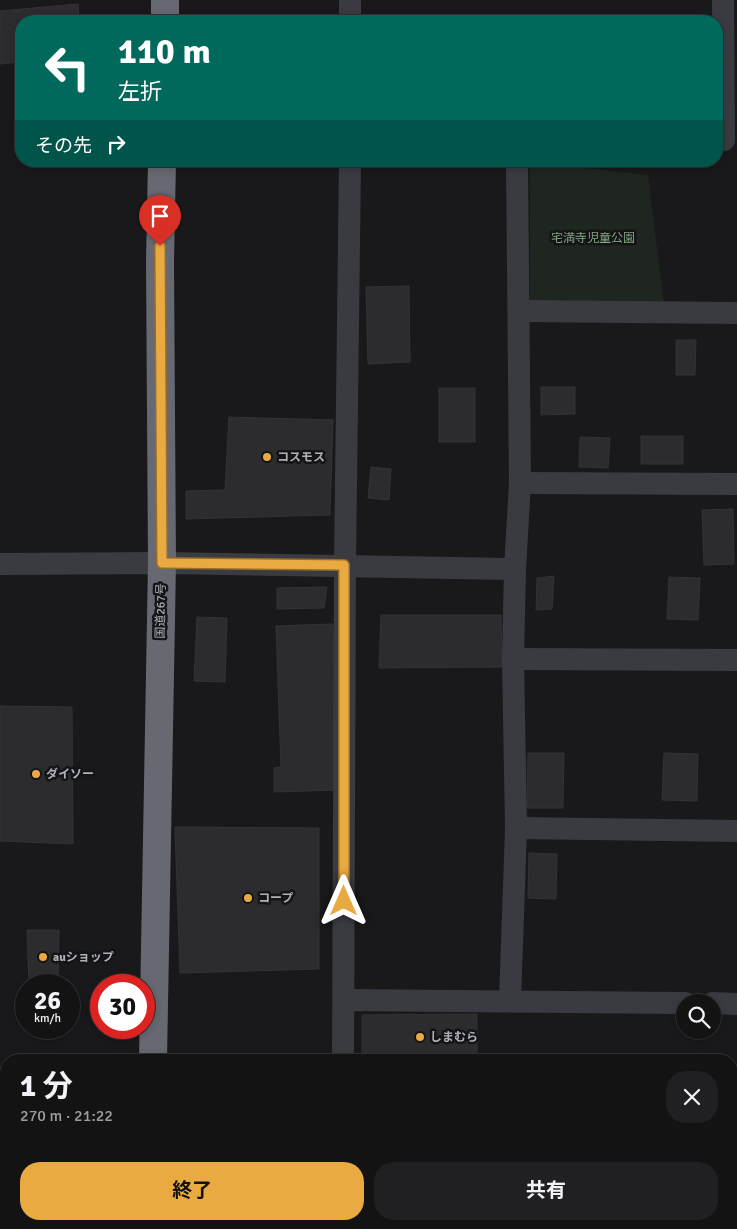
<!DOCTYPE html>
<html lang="ja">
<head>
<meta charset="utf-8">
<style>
  body { margin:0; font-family:Signika,"Noto Sans JP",sans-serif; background:#202022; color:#f1f3f6; height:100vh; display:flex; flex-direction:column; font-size:19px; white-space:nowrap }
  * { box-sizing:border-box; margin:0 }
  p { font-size:16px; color:#9d9ea0 }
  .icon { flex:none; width:28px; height:28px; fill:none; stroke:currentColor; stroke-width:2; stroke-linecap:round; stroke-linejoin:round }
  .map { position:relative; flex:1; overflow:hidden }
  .details { position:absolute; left:0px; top:1054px; width:738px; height:176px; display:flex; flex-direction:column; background:#131314; border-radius:20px 20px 0 0; box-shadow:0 2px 8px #0003,0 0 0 1px #323234 }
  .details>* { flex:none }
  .banner { position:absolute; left:15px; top:15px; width:708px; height:152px; border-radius:20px; box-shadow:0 2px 8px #0003,0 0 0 1px #323234; background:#00695c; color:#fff; overflow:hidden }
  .controls { position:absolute; left:676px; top:994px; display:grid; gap:10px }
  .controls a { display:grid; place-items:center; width:45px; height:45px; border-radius:50%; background:#131314; box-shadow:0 2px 8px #0003,0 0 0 1px #323234; font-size:25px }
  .speed { position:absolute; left:15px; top:974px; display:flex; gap:10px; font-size:25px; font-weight:700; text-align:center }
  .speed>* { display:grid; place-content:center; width:65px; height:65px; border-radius:50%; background:#131314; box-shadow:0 2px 8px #0003,0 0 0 1px #323234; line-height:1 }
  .speed small { font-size:12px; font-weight:400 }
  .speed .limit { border:8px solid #d22; background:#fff; color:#111 }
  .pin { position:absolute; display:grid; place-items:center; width:42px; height:42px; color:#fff; margin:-51px -21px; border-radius:50% 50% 50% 0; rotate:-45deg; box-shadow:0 0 5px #0007 }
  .pin .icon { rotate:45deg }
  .me { position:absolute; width:55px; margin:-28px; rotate:0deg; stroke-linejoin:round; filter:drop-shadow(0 0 4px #0008) }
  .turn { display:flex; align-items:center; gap:18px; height:105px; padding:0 20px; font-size:22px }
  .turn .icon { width:65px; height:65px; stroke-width:2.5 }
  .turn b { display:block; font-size:35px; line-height:42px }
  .then { display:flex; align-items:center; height:48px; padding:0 20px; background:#0003; gap:10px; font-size:19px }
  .round { display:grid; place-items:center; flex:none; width:52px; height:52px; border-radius:20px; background:#202022 }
  .head { display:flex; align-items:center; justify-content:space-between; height:85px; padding:0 20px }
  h1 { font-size:30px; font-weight:700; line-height:38px }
  .button { display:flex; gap:10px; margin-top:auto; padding:10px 20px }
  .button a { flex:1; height:58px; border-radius:20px; background:#eaaa42; color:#111; font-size:20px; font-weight:700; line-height:58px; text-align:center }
  .button a+a { background:#202022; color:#f1f3f6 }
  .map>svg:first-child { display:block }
</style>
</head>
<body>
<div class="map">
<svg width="737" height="1229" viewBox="0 0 737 1229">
  <rect width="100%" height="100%" fill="#19191b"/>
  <polygon fill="#1f2620" points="530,162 648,175 664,305 530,301"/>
  <g fill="#2c2c2f" stroke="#333337">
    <polygon points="78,4 79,21 21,21 21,62 0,64 0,11"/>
    <polygon points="409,286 410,362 368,364 366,287"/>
    <polygon points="676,340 696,340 695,375 676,375"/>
    <polygon points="541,387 575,387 575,414 541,415"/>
    <rect x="439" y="388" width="36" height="54"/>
    <polygon points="229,417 333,420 330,515 186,519 186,491 225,490"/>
    <rect x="641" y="436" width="42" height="28"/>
    <polygon points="580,437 610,438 608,468 579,467"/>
    <polygon points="371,467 391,469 389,500 368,498"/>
    <polygon points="733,509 734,564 704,565 702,510"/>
    <polygon points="554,576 552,609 536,610 537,578"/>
    <polygon points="669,577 700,578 698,620 667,619"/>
    <polygon points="327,587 324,608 277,609 277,588"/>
    <polygon points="381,615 501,615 502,667 379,668"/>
    <polygon points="197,617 227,618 225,682 194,681"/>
    <polygon points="333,624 338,790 274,792 274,768 281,767 276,626"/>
    <polygon points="0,706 72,707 73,844 0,841"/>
    <polygon points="528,753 564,753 563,808 527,808"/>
    <polygon points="664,753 698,754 697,801 662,800"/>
    <polygon points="175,827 319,828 319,969 180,973"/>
    <polygon points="529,853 557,854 556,899 528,898"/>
    <polygon points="27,930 59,930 58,984 29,984"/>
    <polygon points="477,1014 477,1060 362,1060 362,1015"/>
  </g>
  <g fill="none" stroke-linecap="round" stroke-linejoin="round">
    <g stroke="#3a3b40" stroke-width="22">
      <polyline points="350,0 350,21"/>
      <polyline points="723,0 724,140"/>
      <polyline points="519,311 737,313"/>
      <polyline points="520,483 737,484"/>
      <polyline points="0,564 162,563 515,569"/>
      <polyline points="513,659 737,660"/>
      <polyline points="516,828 737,831"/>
      <polyline points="344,1000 685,1003"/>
      <polyline points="510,1001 516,828 513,659 515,569 520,483 517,161"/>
      <polyline points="712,1003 737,1004"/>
      <polyline points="343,1060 345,565 350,161"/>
      <polyline points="731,1190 737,1189"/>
      <polyline points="0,1202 6,1201"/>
      <polyline points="342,1224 342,1229"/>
    </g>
    <g stroke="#666971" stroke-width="28">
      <polyline points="165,21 165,0"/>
      <polyline points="153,1060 162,563 160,262 162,161"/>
      <polyline points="151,1224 151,1229"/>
    </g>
  </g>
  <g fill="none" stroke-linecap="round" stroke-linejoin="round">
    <defs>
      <polyline id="route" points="160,246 162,563 344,565 344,901"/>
    </defs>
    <use href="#route" stroke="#986e2b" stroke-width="12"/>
    <use href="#route" stroke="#eaaa42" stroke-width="9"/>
  </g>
  <g fill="#eaaa42" stroke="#141416" stroke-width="2">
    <circle cx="267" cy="457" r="5"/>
    <circle cx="36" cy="774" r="5"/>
    <circle cx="248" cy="898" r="5"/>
    <circle cx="43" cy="957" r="5"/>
    <circle cx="420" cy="1037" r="5"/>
  </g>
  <g text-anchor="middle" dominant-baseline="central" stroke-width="5" stroke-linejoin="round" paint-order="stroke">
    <g font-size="12" fill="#84a484" stroke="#141416">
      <text x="593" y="238">宅満寺児童公園</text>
    </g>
    <g font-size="12" font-weight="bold" fill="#acb1ba" stroke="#141416" text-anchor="start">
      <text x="277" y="457">コスモス</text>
      <text x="46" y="774">ダイソー</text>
      <text x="258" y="898">コープ</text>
      <text x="53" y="957">auショップ</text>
      <text x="430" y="1037">しまむら</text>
    </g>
    <g font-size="12" fill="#acb1ba" stroke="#141416">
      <text transform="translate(161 611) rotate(-89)">国道267号</text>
    </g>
  </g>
</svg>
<div class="controls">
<a><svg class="icon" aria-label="search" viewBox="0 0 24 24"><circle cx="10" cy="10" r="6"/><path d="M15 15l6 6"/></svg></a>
</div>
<div class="speed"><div>26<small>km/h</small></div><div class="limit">30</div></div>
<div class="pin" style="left:160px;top:246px;background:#d93025"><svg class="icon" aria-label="arrive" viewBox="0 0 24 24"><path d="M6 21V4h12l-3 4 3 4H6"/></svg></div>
<svg class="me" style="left:344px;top:901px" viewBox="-20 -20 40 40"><path d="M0-17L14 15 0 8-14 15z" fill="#eaaa42" stroke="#fff" stroke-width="4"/></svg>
<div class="banner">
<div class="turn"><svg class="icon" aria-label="left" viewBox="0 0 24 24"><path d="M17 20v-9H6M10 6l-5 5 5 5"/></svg><div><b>110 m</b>左折</div></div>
<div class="then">その先<svg class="icon" aria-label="right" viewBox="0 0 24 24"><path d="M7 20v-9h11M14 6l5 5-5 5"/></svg></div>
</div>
<section class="details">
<div class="head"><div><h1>1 分</h1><p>270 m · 21:22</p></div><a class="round"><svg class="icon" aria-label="close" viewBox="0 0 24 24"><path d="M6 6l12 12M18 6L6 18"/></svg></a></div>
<div class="button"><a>終了</a><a>共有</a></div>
</section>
</div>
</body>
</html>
